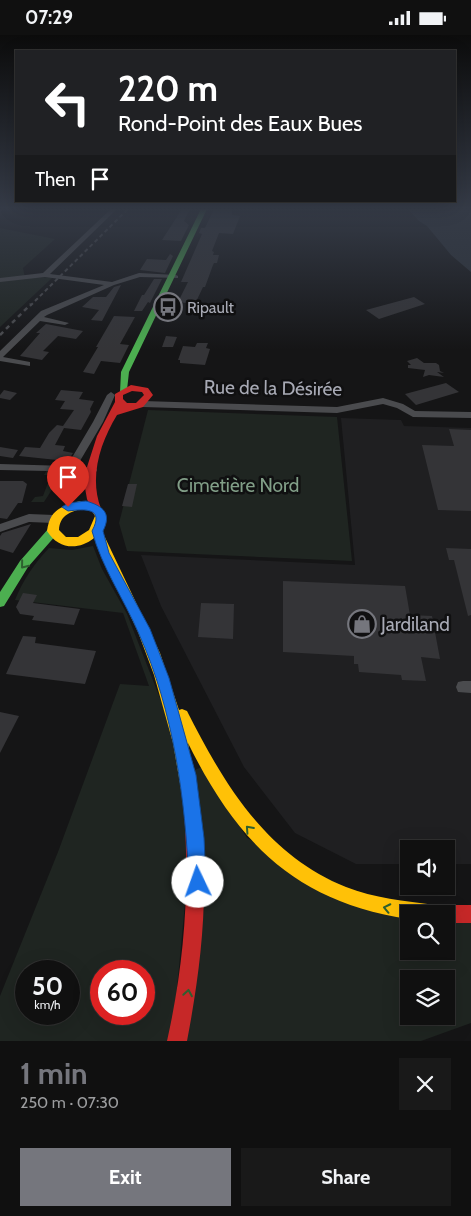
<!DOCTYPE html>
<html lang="en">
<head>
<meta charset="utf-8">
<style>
  body { margin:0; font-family:Cabin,sans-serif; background:#191919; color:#f1f3f6; height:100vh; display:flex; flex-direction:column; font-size:19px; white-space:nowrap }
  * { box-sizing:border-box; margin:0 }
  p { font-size:16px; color:#9c9d9f }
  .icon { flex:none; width:28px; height:28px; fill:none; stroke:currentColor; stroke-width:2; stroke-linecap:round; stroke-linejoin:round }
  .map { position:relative; height:1006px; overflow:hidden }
  .drawer { display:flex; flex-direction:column; background:#101010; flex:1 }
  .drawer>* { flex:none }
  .banner { position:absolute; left:15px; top:15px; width:441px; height:152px; border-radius:0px; box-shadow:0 5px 20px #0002,0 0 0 1px #303030; background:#202124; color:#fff; overflow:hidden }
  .controls { position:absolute; left:400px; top:805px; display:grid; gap:10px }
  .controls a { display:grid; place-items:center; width:55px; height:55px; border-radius:0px; background:#101010; box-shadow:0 5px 20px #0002,0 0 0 1px #303030; font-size:25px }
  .speed { position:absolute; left:15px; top:925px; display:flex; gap:10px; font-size:25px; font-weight:700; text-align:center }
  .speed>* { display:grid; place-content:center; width:65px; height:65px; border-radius:50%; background:#101010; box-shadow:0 5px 20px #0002,0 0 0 1px #303030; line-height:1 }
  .speed small { font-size:12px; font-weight:400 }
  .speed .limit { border:8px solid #d22; background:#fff; color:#111 }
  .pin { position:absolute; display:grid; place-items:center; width:42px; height:42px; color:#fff; margin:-51px -21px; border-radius:50% 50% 50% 0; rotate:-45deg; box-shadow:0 0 5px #0007 }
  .pin .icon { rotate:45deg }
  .me { position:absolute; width:55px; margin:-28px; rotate:357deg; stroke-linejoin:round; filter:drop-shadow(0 0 4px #0008) }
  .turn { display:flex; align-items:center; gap:18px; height:105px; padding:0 20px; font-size:22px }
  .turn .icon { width:65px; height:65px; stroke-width:2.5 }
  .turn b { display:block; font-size:35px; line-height:42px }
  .then { display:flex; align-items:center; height:48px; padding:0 20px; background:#0003; gap:10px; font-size:19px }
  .round { display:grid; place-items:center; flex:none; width:52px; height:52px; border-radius:0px; background:#191919 }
  .summary { display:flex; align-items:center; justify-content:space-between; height:85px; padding:0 20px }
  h1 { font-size:30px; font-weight:700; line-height:38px; color:#75767d }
  .cta { display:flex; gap:10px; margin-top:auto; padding:10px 20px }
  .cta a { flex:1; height:58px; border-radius:0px; background:#75767d; color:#fff; font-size:20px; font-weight:700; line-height:58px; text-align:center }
  .cta a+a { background:#191919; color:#f1f3f6 }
  .status { display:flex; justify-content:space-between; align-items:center; height:35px; padding:0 25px; background:#101010; direction:ltr }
  .status svg { height:14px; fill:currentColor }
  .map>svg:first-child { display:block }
</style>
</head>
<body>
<div class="status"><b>07:29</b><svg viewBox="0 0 49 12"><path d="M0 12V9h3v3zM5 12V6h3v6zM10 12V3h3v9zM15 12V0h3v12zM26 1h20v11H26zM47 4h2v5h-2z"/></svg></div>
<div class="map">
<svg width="471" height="1006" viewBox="0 0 471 1006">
  <rect width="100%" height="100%" fill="#151516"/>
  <polygon fill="#1f1f21" points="341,383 401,385 404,391 471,393 471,829 446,829 446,814 409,814 409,829 356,829 295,798 244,732 161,571 141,520 355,530"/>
  <g fill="#1f2521" fill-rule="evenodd">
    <polygon points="0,193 55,204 23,233 25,243 53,242 0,292"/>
    <polygon points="148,375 337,382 352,526 127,516 119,488"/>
    <polygon points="47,435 57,436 60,442 44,467 31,467 35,462 43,461 51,440 44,440"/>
    <path d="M 93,511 L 102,534 L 127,579 L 170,689 L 191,805 L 172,1006 L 0,1006 L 0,961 L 58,817 L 120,649 L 149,651 L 123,578 L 15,565 C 23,545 34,529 49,513 L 72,515 ZM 26,936 L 69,936 L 69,979 L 26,979 ZM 101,936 L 144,936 L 144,979 L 101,979 Z"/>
    <path d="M 202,732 L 247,803 L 409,884 L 409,916 L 446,916 L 446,886 L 471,886 L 471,988 L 421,1006 L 184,1006 L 192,736 ZM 409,944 L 446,944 L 446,981 L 409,981 Z"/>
  </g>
  <polygon fill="#2d333a" points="408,174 471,174 471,237 451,220 427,191 419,186"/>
  <g fill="#343437">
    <polygon points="182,174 190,174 184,186 189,190 181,206 162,205"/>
    <polygon points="214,174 232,174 232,180 240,181 233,199 219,198 212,216 214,217 213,220 219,220 217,228 214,228 213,230 205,252 203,252 195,269 178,267 188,247 181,247 202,199 199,198 201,193 205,193"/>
    <polygon points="170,219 173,221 165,238 140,235 147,224 166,225"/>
    <polygon points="154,244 162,244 150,268 148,267 142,276 134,276 142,260 144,260"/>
    <polygon points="121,250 102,286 91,285 99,275 82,272 93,262 106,262 114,252"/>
    <polygon points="414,262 425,269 379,284 366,275"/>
    <polygon points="114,281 135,282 120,309 129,310 120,328 101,326 94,339 83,337 98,312 96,312"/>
    <polygon points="46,289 83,296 76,304 58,301 43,316 49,317 42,325 20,321 40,298 36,298"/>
    <polygon points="166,301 177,302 173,312 162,312"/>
    <polygon points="197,308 208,308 206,313 210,314 205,330 180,328 180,325 178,325 183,311 195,312"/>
    <polygon points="417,323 424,328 436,328 439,330 440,336 444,338 437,337 444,342 429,340 423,342 425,335 408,333 408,330 411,330 407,326"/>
    <polygon points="446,348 459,357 416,370 405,359"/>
    <polygon points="4,355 17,358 10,365 0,363 0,360"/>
    <polygon points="61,355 83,357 79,364 94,366 90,374 91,377 81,395 64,393 55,410 65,411 63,416 73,418 66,429 55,427 57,425 19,421 25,412 40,413 49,398 57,390 63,391 74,375 60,374 65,366 55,365"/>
    <polygon points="449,394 471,395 471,476 438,475 422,410 454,411"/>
    <polygon points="0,412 18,415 13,423 0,421"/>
    <polygon points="0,446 23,446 27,449 22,468 18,468 7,484 0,483"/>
    <polygon points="128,449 137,449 132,472 122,471"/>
    <polygon points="31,489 13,518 0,514 0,501 2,498"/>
    <polygon points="446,513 471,514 471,580 468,581 454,525 449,525"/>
    <polygon points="283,546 405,551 410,580 432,581 440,624 421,622 426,646 402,645 401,640 359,637 358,629 354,629 354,621 283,617"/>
    <polygon points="23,558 37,560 33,568 80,574 74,590 32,585 34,581 20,579 16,572"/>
    <polygon points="201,568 234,569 233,604 198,602"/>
    <polygon points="23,601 36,602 35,608 96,616 85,649 6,639"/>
    <polygon points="0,677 19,681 0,718"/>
  </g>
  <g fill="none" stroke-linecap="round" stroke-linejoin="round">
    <g fill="#4a4b4e" fill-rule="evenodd">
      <polygon points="0,174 4,174 0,177"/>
      <polygon points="111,174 117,174 50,239 112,247 139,238 176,240 178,241 178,243 140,242 114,250 47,280 44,282 69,288 65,290 40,286 3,322 30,327 30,331 0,326 0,316 41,276 104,250 45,242 0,247 0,243 43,238"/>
      <polygon points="111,357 115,360 103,387 77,431 96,433 97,435 96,437 0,435 0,429 67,431 93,387 107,360"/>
      <polygon points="383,363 403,369 415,376 471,377 471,383 413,382 397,373 383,369 337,378 143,372 138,369 143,366 337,372"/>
      <polygon points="29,479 54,480 59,484 54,488 29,487 0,497 0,489"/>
      <polygon points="463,646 471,646 471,658 458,657 456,652 458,647"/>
    </g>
    <g fill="#4caf50" fill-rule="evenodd">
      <polygon points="201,174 207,174 129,337 127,355 126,357 120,357 121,337"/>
      <polygon points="53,492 57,493 59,496 57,499 28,532 4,571 0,572 0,557 20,526 49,493"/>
    </g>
    <path fill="#ffc107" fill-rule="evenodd" d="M 80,466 L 99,470 L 106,480 L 101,494 L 160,618 L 179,675 L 182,674 L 187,676 C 224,749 266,820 346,852 C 374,863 405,866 435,870 L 441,873 L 444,879 L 409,879 L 409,884 C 295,867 237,807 188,708 L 200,777 L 198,783 L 192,785 L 186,783 L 173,708 L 154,640 L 138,597 L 94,503 C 78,516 58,514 47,496 C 50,474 61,472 80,466 ZM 80,474 L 92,476 L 95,481 L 89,495 L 78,502 L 66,502 L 59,495 C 60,481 68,478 80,474 Z"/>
    <g fill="#c62828" fill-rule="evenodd">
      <path d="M 131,350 L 148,353 L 153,360 L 143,372 L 117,380 C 100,408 89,442 101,474 L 96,478 L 92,477 L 87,464 L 85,453 L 87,432 L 97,401 L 115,367 L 115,359 ZM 132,356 L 142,357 L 144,360 L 136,368 L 127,368 L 123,364 L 123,360 Z"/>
      <path d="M 192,769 L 198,771 C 203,785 203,802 203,817 C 207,881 199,943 187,1006 L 167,1006 C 184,930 190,855 184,777 L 186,771 Z"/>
      <polygon points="446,870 471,870 471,888 446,888 446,879 437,879 440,873"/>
    </g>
    <polyline stroke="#4b4c4f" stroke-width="2" stroke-dasharray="4 3" stroke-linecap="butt" points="30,271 128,174"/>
    <polyline stroke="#4b4c4f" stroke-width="2.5" stroke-dasharray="4.5 4" stroke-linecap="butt" points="0,300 31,269"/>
  </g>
  <defs><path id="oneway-chevron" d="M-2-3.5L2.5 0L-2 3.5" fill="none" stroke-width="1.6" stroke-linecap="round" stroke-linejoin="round" transform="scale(1.25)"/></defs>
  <g stroke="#2e6030">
    <use href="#oneway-chevron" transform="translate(24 530) rotate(129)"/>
    <use href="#oneway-chevron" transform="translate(249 794) rotate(-132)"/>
    <use href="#oneway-chevron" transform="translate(387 873) rotate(-168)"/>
    <use href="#oneway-chevron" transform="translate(188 958) rotate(-81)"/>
  </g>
  <linearGradient id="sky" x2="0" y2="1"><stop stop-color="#0c0c0c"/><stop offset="0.55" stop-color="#353b47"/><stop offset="1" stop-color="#353b47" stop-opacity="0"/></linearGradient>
  <rect width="471" height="315" fill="url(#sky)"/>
  <path fill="#1a73e8" stroke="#114b97" d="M 86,466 C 103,471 112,478 103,496 L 109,518 L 150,594 L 169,643 L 196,740 L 204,803 L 206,847 L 204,853 L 198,855 L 192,853 L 189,847 C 185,763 174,677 139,599 C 124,564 102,533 92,496 C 105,472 84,474 68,476 L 62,472 L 68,468 Z"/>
  <defs>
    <symbol id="bus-ring" viewBox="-11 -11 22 22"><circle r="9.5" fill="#101011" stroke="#75767d" stroke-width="1.5"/><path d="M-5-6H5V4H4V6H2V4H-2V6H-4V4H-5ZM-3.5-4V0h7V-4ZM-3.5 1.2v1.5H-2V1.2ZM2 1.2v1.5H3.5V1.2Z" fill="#75767d"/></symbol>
    <symbol id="shop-ring" viewBox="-11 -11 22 22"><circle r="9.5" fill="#101011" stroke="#75767d" stroke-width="1.5"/><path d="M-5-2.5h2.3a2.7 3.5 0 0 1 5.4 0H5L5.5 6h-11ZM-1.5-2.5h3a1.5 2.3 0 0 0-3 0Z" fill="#75767d"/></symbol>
  </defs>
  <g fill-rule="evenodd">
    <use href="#bus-ring" x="152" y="256" width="32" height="32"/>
    <use href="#shop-ring" x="346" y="573" width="32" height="32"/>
  </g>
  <g text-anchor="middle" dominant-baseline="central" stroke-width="5" stroke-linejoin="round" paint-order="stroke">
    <g font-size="16" fill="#a8aab5" stroke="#101011" text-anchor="start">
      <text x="187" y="272">Ripault</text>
    </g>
    <g font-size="19" fill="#a8aab5" stroke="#101011">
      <text transform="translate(273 353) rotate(1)">Rue de la Désirée</text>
    </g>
    <g font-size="19" fill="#819e87" stroke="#101011">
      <text x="238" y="450">Cimetière Nord</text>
    </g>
    <g font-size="19" fill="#a8aab5" stroke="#101011" text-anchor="start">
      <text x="381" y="589">Jardiland</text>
    </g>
  </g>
</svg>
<div class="controls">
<a><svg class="icon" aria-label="sound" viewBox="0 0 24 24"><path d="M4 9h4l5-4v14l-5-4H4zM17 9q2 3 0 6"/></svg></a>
<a><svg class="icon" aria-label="search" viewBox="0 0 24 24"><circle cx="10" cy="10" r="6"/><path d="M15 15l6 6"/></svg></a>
<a><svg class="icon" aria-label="layers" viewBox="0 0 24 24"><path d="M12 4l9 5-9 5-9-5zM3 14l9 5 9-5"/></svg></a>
</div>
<div class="speed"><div>50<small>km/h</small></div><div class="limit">60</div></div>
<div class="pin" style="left:68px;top:472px;background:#d93025"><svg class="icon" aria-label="arrive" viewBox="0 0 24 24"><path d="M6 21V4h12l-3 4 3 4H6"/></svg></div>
<svg class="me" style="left:198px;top:847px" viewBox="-20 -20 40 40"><circle r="19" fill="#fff"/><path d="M0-13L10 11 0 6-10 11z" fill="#1a73e8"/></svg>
<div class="banner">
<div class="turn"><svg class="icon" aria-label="left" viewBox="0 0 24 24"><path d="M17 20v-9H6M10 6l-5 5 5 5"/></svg><div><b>220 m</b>Rond-Point des Eaux Bues</div></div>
<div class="then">Then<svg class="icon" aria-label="arrive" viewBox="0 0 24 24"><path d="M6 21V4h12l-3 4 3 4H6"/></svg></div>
</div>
</div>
<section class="drawer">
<div class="summary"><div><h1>1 min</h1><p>250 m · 07:30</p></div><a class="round"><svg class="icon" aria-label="close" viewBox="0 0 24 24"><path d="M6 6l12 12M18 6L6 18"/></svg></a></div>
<div class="cta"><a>Exit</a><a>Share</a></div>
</section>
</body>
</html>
